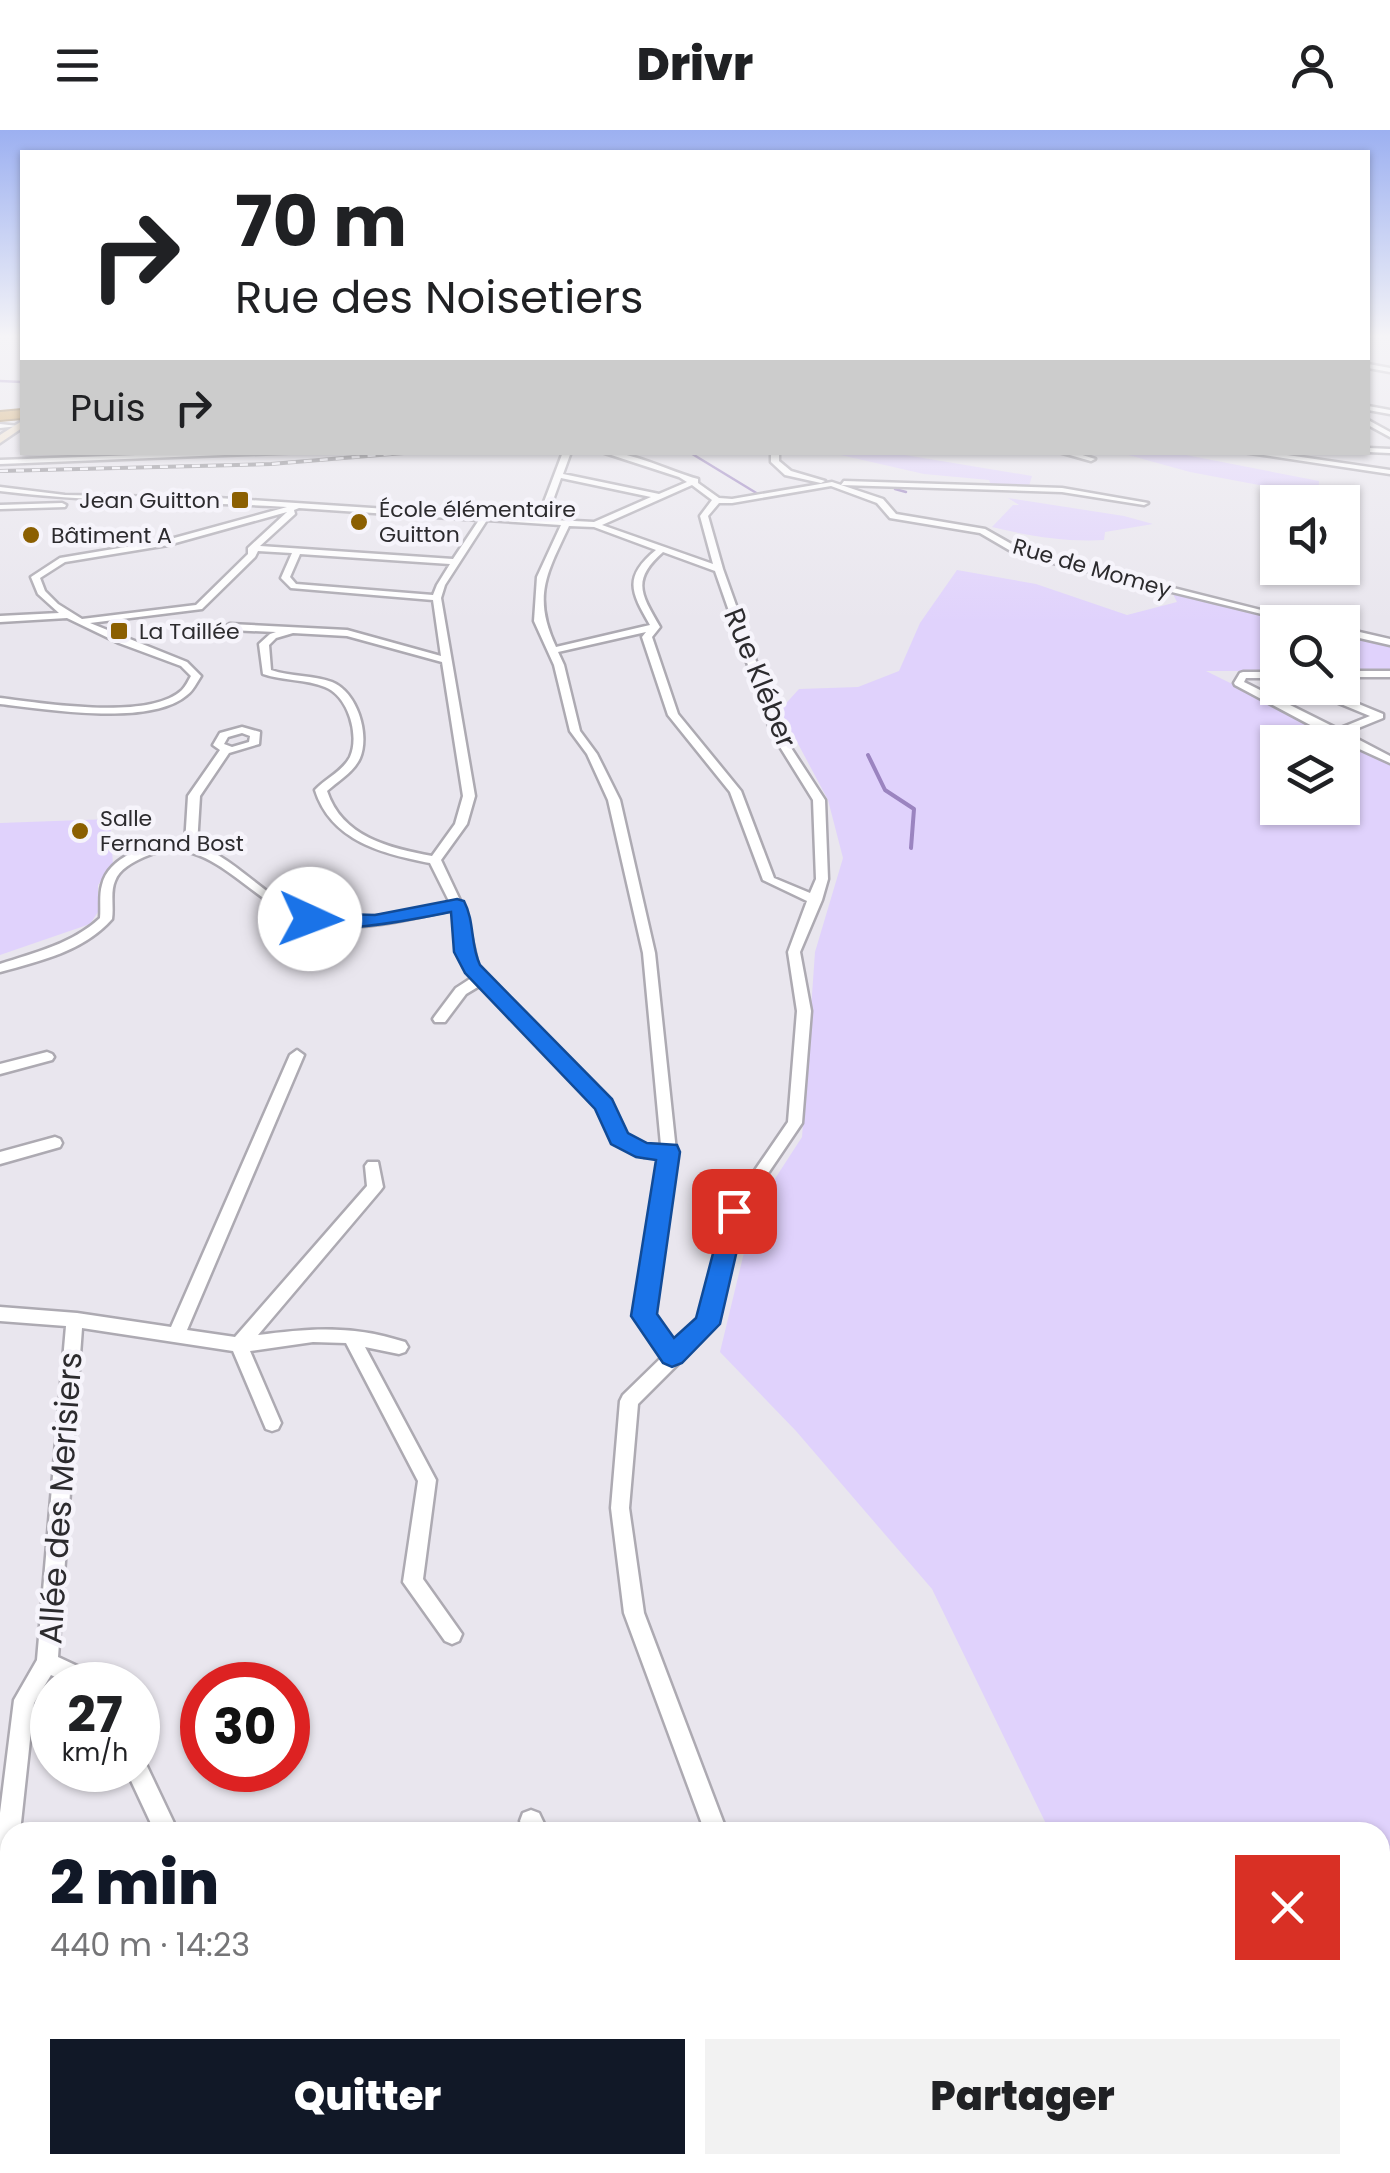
<!DOCTYPE html>
<html lang="fr">
<head>
<meta charset="utf-8">
<style>
  body { margin:0; font-family:Poppins,sans-serif; background:#f2f2f2; color:#202124; height:100vh; display:flex; flex-direction:column; font-size:38px; white-space:nowrap }
  * { box-sizing:border-box; margin:0 }
  p { font-size:32px; color:#757577 }
  .icon { flex:none; width:55px; height:55px; fill:none; stroke:currentColor; stroke-width:2; stroke-linecap:round; stroke-linejoin:round }
  .map { position:relative; flex:1; overflow:hidden }
  .sheet { position:absolute; left:0px; top:1692px; width:1390px; height:352px; display:flex; flex-direction:column; background:#fff; border-radius:30px 30px 0 0; box-shadow:0 2px 8px #0004 }
  .sheet>* { flex:none }
  .top-card { position:absolute; left:20px; top:20px; width:1350px; height:305px; border-radius:0px; box-shadow:0 2px 8px #0004; background:#fff; color:#202124; overflow:hidden }
  .fabs { position:absolute; left:1260px; top:355px; display:grid; gap:20px }
  .fabs a { display:grid; place-items:center; width:100px; height:100px; border-radius:0px; background:#fff; box-shadow:0 2px 8px #0004; font-size:50px }
  .speed { position:absolute; left:30px; top:1532px; display:flex; gap:20px; font-size:50px; font-weight:700; text-align:center }
  .speed>* { display:grid; place-content:center; width:130px; height:130px; border-radius:50%; background:#fff; box-shadow:0 2px 8px #0004; line-height:1 }
  .speed small { font-size:25px; font-weight:400 }
  .speed .limit { border:15px solid #d22; background:#fff; color:#111 }
  .pin { position:absolute; display:grid; place-items:center; width:85px; height:85px; color:#fff; margin:-42px; border-radius:20px; box-shadow:0 5px 15px #0006 }
  .me { position:absolute; width:110px; margin:-55px; rotate:92deg; stroke-linejoin:round; filter:drop-shadow(0 0 8px #0008) }
  .turn { display:flex; align-items:center; gap:35px; height:210px; padding:0 50px; font-size:45px }
  .turn .icon { width:130px; height:130px; stroke-width:2.5 }
  .turn b { display:block; font-size:70px; line-height:85px }
  .then { display:flex; align-items:center; height:95px; padding:0 50px; background:#0003; gap:20px; font-size:38px }
  .round { display:grid; place-items:center; flex:none; width:105px; height:105px; border-radius:0px; background:#f2f2f2 }
  .head { display:flex; align-items:center; justify-content:space-between; height:170px; padding:0 50px }
  h1 { font-size:60px; font-weight:800; line-height:75px; color:#111827 }
  .primary-button { display:flex; gap:20px; margin-top:auto; padding:20px 50px }
  .primary-button a { flex:1; height:115px; border-radius:0px; background:#111827; color:#fff; font-size:40px; font-weight:800; line-height:115px; text-align:center }
  .primary-button a+a { background:#f2f2f2; color:#202124 }
  header { display:flex; justify-content:space-between; align-items:center; height:130px; padding:0 50px; background:#fff; font-size:45px; font-weight:800 }
  .map>svg:first-child { display:block }
</style>
</head>
<body>
<header><svg class="icon" aria-label="menu" viewBox="0 0 24 24"><path d="M4 6h16M4 12h16M4 18h16"/></svg>Drivr<svg class="icon" aria-label="person" viewBox="0 0 24 24"><circle cx="12" cy="8" r="4"/><path d="M4 21q1-7 8-7t8 7"/></svg></header>
<div class="map">
<svg width="1390" height="2043" viewBox="0 0 1390 2043">
  <rect width="100%" height="100%" fill="#e9e6ee"/>
  <g fill="#e0d2fc" fill-rule="evenodd">
    <polygon points="832,323 893,323 1032,346 1029,356 991,355 989,350 924,344"/>
    <polygon points="1121,323 1176,323 1319,351 1318,366 1190,342"/>
    <path d="M 1008,368 L 1124,386 L 1153,394 L 1105,402 L 1104,410 C 1065,412 1029,406 992,397 L 1013,375 L 1019,375 Z"/>
    <path d="M 957,440 L 1036,454 L 1127,485 L 1177,472 L 1173,464 L 1297,492 L 1278,492 L 1277,541 L 1206,541 L 1390,632 L 1390,2043 L 1243,2043 L 1203,2035 L 1380,2035 L 1380,1702 L 1050,1702 L 932,1459 L 796,1301 L 720,1222 L 754,1081 L 802,1007 L 815,822 L 843,728 L 828,670 L 780,580 L 799,559 L 858,557 L 899,541 L 920,493 ZM 1278,612 L 1342,612 L 1342,678 L 1278,678 Z"/>
    <polygon points="1343,503 1390,514 1390,541 1343,541"/>
    <polygon points="110,689 113,735 98,755 98,782 90,794 0,825 0,693"/>
  </g>
  <g fill="none" stroke-linecap="round" stroke-linejoin="round">
    <g stroke="#9b84c0" stroke-width="2.5">
      <polyline points="0,251 22,252"/>
      <polyline points="689,322 758,364"/>
      <polyline points="895,359 906,362"/>
    </g>
    <polyline stroke="#9b84c0" stroke-width="4" points="868,625 885,660 914,679 911,718"/>
    <defs>
      <g id="street">
        <polygon points="1368,234 1390,238 1390,242 1368,238"/>
        <polygon points="1368,276 1390,280 1390,284 1368,280"/>
        <polygon points="1368,290 1390,302 1390,307 1368,295"/>
        <polygon points="0,294 18,296 0,298"/>
        <polygon points="1368,318 1390,319 1390,323 1368,322"/>
        <polygon points="217,322 302,322 0,334 0,330"/>
        <path d="M 563,322 L 571,322 L 563,344 L 659,364 L 687,352 L 679,347 L 602,322 C 635,322 668,341 698,349 L 698,353 L 719,368 L 732,369 L 832,352 L 883,369 L 896,384 L 985,399 L 1022,420 L 1309,492 L 1295,492 L 1016,424 L 980,403 L 890,388 L 877,373 L 831,356 L 732,373 L 719,373 L 708,386 L 723,439 L 782,604 L 825,670 L 828,749 L 822,770 L 800,822 L 811,881 L 802,993 L 742,1082 L 713,1199 L 638,1274 L 629,1378 L 644,1483 L 727,1702 L 705,1702 L 624,1483 L 611,1378 L 620,1271 L 623,1265 L 663,1226 L 636,1186 L 661,1027 L 644,1027 L 614,1013 L 598,978 L 481,855 L 466,864 L 445,892 L 435,892 L 433,889 L 435,886 L 456,858 L 473,847 L 462,830 L 452,780 C 407,789 354,805 307,791 C 249,775 209,697 144,727 C 133,732 119,739 115,751 C 110,762 114,777 112,789 C 84,821 40,831 0,842 L 0,834 C 36,822 72,814 100,788 C 101,777 99,765 102,755 C 109,724 158,709 185,714 L 188,666 L 220,620 L 213,615 L 220,603 L 242,597 L 260,602 L 259,614 L 229,623 L 200,666 L 197,715 C 227,726 249,749 275,767 C 327,803 392,784 450,773 L 430,733 C 383,724 331,711 315,660 C 325,649 343,641 350,627 C 360,605 348,566 325,557 C 306,549 283,551 263,544 L 259,514 L 270,504 L 276,502 L 230,500 L 225,497 L 230,494 L 347,500 L 441,526 L 433,470 L 291,458 L 281,448 L 292,423 L 258,421 L 255,427 L 202,479 L 90,493 L 187,532 L 201,546 C 197,552 193,561 187,565 C 150,597 46,579 0,574 L 0,568 C 42,573 149,591 182,560 C 186,556 188,551 191,546 L 181,536 L 119,513 L 67,488 L 0,492 L 0,486 L 59,483 L 38,464 L 31,447 L 60,428 L 167,410 L 287,377 C 191,371 95,373 0,361 L 0,357 L 65,365 L 218,368 L 525,388 L 544,372 ZM 561,348 L 651,367 L 594,392 L 534,389 L 552,373 ZM 692,355 L 712,370 L 700,386 L 713,434 L 602,395 ZM 299,378 L 479,390 L 453,429 L 260,416 L 295,384 L 294,380 ZM 287,382 L 248,418 L 248,424 L 196,475 L 82,489 L 58,474 L 45,461 L 40,448 L 65,432 L 168,415 ZM 487,390 L 561,395 L 537,447 L 534,491 L 554,535 L 570,601 L 587,624 L 608,670 L 643,823 L 661,1015 L 646,1015 L 625,1005 L 609,971 L 478,836 L 466,783 L 441,730 L 467,694 L 475,666 L 441,468 L 445,455 ZM 569,396 L 594,397 L 656,420 C 623,447 631,462 650,495 L 556,517 C 532,466 547,443 569,396 ZM 663,422 L 715,441 L 772,604 L 813,670 L 816,749 L 810,763 L 774,748 L 741,661 L 678,584 L 652,507 L 660,497 C 641,464 631,450 663,422 ZM 300,424 L 450,434 L 437,455 L 433,465 L 296,454 L 290,447 ZM 646,502 L 642,507 L 668,585 L 730,662 L 763,750 L 807,771 L 788,822 L 797,881 L 788,992 L 727,1081 L 699,1190 L 675,1215 L 653,1185 L 676,1021 L 655,823 L 620,670 L 597,624 L 580,601 L 564,535 L 558,522 ZM 293,503 L 347,506 L 442,532 L 463,666 L 455,694 L 432,726 C 389,718 342,707 327,661 C 338,651 354,642 360,628 C 370,604 357,562 332,552 C 313,545 291,547 271,540 L 269,515 L 276,508 ZM 242,603 L 250,606 L 249,612 L 232,617 L 224,614 L 228,607 Z"/>
        <polygon points="771,322 779,322 779,331 791,341 825,351 821,353 785,345 771,332"/>
        <polygon points="1059,322 1073,322 1095,329 1091,331"/>
        <polygon points="1243,322 1266,322 1390,340 1390,344"/>
        <polygon points="844,351 1062,358 1148,373 1144,375 1062,362 841,355"/>
        <polygon points="62,373 66,375 65,377 0,379 0,375"/>
        <polygon points="1342,498 1390,509 1390,515 1342,504"/>
        <rect x="1342" y="541" width="48" height="6"/>
        <polygon points="1243,542 1278,542 1278,548 1246,548 1244,552 1338,599 1370,586 1336,572 1336,568 1344,568 1383,584 1383,588 1346,603 1390,626 1390,633 1331,606 1235,555 1234,553 1240,543"/>
        <path d="M 297,920 L 304,925 L 187,1200 L 235,1207 L 367,1056 L 365,1036 L 368,1032 L 378,1032 L 383,1057 L 380,1061 L 258,1205 C 311,1198 353,1195 405,1212 L 408,1217 L 405,1222 L 399,1224 L 365,1217 L 436,1350 L 423,1449 L 462,1504 L 459,1511 L 452,1514 L 445,1511 L 403,1452 L 418,1351 L 346,1213 L 313,1212 L 250,1221 L 281,1293 L 278,1299 L 272,1301 L 266,1299 L 233,1221 L 82,1198 L 58,1527 L 103,1548 L 106,1555 L 72,1555 L 51,1545 L 34,1573 L 20,1702 L 10,1702 L 10,1784 L 8,1788 L 0,1792 L 0,1683 L 14,1570 L 37,1530 L 66,1196 L 0,1191 L 0,1177 L 77,1183 L 171,1197 L 290,925 Z"/>
        <polygon points="47,922 52,924 54,927 52,930 0,944 0,934"/>
        <polygon points="55,1007 60,1009 62,1013 60,1017 0,1034 0,1022"/>
        <polygon points="138,1629 145,1632 173,1691 176,1699 175,1702 155,1702 126,1640 138,1640"/>
        <polygon points="531,1680 539,1683 548,1702 525,1702 520,1691 523,1683"/>
        <polygon points="112,2035 145,2035 142,2043 109,2043"/>
        <polygon points="233,2035 287,2035 290,2043 236,2043"/>
        <polygon points="811,2035 837,2035 839,2043 813,2043"/>
      </g>
      <polygon id="secondary" points="22,291 22,298 0,313 0,305"/>
      <polygon id="highway" points="22,280 22,288 0,290 0,282"/>
    </defs>
    <use href="#street" stroke="#adaab2" stroke-width="5"/>
    <use href="#secondary" stroke="#adaab2" stroke-width="5"/>
    <use href="#highway" stroke="#947443" stroke-width="4"/>
    <use href="#street" fill="#fff" fill-rule="evenodd"/>
    <use href="#secondary" fill="#f0e1ca" fill-rule="evenodd"/>
    <use href="#highway" fill="#cc9c4f" fill-rule="evenodd"/>
    <defs>
      <polyline id="rail" points="0,341 271,334 416,322"/>
    </defs>
    <use href="#rail" stroke="#87858b" stroke-width="4"/>
    <use href="#rail" stroke="#f6f4fb" stroke-width="2.5" stroke-dasharray="8" stroke-linecap="butt"/>
  </g>
  <linearGradient id="sky" x2="0" y2="1"><stop stop-color="#9cb0f1"/><stop offset="0.42" stop-color="#f5f4f7"/><stop offset="1" stop-color="#f5f4f7" stop-opacity="0"/></linearGradient>
  <rect width="1390" height="492" fill="url(#sky)"/>
  <path fill="#1a73e8" stroke="#114b97" stroke-width="2.5" d="M 457,769 L 464,771 C 475,792 470,814 480,835 L 612,969 L 628,1003 L 647,1013 L 677,1015 L 680,1022 L 657,1184 L 674,1208 L 696,1188 L 726,1074 L 743,1074 L 746,1081 L 720,1194 L 682,1233 L 672,1237 L 663,1233 L 631,1186 L 656,1030 L 636,1027 L 611,1014 L 595,979 L 465,843 L 454,822 L 451,782 C 420,788 324,809 301,789 L 310,783 L 375,785 Z"/>
  <g fill="#8b5f01" stroke="#f6f4fb" stroke-width="4">
    <rect x="230" y="360" width="20" height="20" rx="5"/>
    <circle cx="359" cy="392" r="10"/>
    <circle cx="31" cy="405" r="10"/>
    <rect x="109" y="491" width="20" height="20" rx="5"/>
    <circle cx="80" cy="701" r="10"/>
  </g>
  <g text-anchor="middle" dominant-baseline="central" stroke-width="9" stroke-linejoin="round" paint-order="stroke">
    <g font-size="22" fill="#2c2b2e" stroke="#f6f4fb" text-anchor="start">
      <text x="220" y="370" text-anchor="end">Jean Guitton</text>
      <text x="379" y="379">École élémentaire<tspan x="379" dy="25">Guitton</tspan></text>
      <text x="51" y="405">Bâtiment A</text>
      <text x="139" y="501">La Taillée</text>
      <text x="100" y="688">Salle<tspan x="100" dy="25">Fernand Bost</tspan></text>
    </g>
    <g font-size="22" fill="#2c2b2e" stroke="#f6f4fb">
      <text transform="translate(1092 438) rotate(16)">Rue de Momey</text>
    </g>
    <g font-size="28" fill="#2c2b2e" stroke="#f6f4fb">
      <text transform="translate(760 548) rotate(68)">Rue Kléber</text>
    </g>
    <g font-size="32" fill="#2c2b2e" stroke="#f6f4fb">
      <text transform="translate(60 1368) rotate(-86)">Allée des Merisiers</text>
    </g>
  </g>
</svg>
<div class="fabs">
<a><svg class="icon" aria-label="sound" viewBox="0 0 24 24"><path d="M4 9h4l5-4v14l-5-4H4zM17 9q2 3 0 6"/></svg></a>
<a><svg class="icon" aria-label="search" viewBox="0 0 24 24"><circle cx="10" cy="10" r="6"/><path d="M15 15l6 6"/></svg></a>
<a><svg class="icon" aria-label="layers" viewBox="0 0 24 24"><path d="M12 4l9 5-9 5-9-5zM3 14l9 5 9-5"/></svg></a>
</div>
<div class="speed"><div>27<small>km/h</small></div><div class="limit">30</div></div>
<div class="pin" style="left:734px;top:1081px;background:#d93025"><svg class="icon" aria-label="arrive" viewBox="0 0 24 24"><path d="M6 21V4h12l-3 4 3 4H6"/></svg></div>
<svg class="me" style="left:310px;top:789px" viewBox="-20 -20 40 40"><circle r="19" fill="#fff"/><path d="M0-13L10 11 0 6-10 11z" fill="#1a73e8"/></svg>
<div class="top-card">
<div class="turn"><svg class="icon" aria-label="right" viewBox="0 0 24 24"><path d="M7 20v-9h11M14 6l5 5-5 5"/></svg><div><b>70 m</b>Rue des Noisetiers</div></div>
<div class="then">Puis<svg class="icon" aria-label="right" viewBox="0 0 24 24"><path d="M7 20v-9h11M14 6l5 5-5 5"/></svg></div>
</div>
<section class="sheet">
<div class="head"><div><h1>2 min</h1><p>440 m · 14:23</p></div><a class="round" style="background:#d93025;color:#fff"><svg class="icon" aria-label="close" viewBox="0 0 24 24"><path d="M6 6l12 12M18 6L6 18"/></svg></a></div>
<div class="primary-button"><a>Quitter</a><a>Partager</a></div>
</section>
</div>
</body>
</html>
